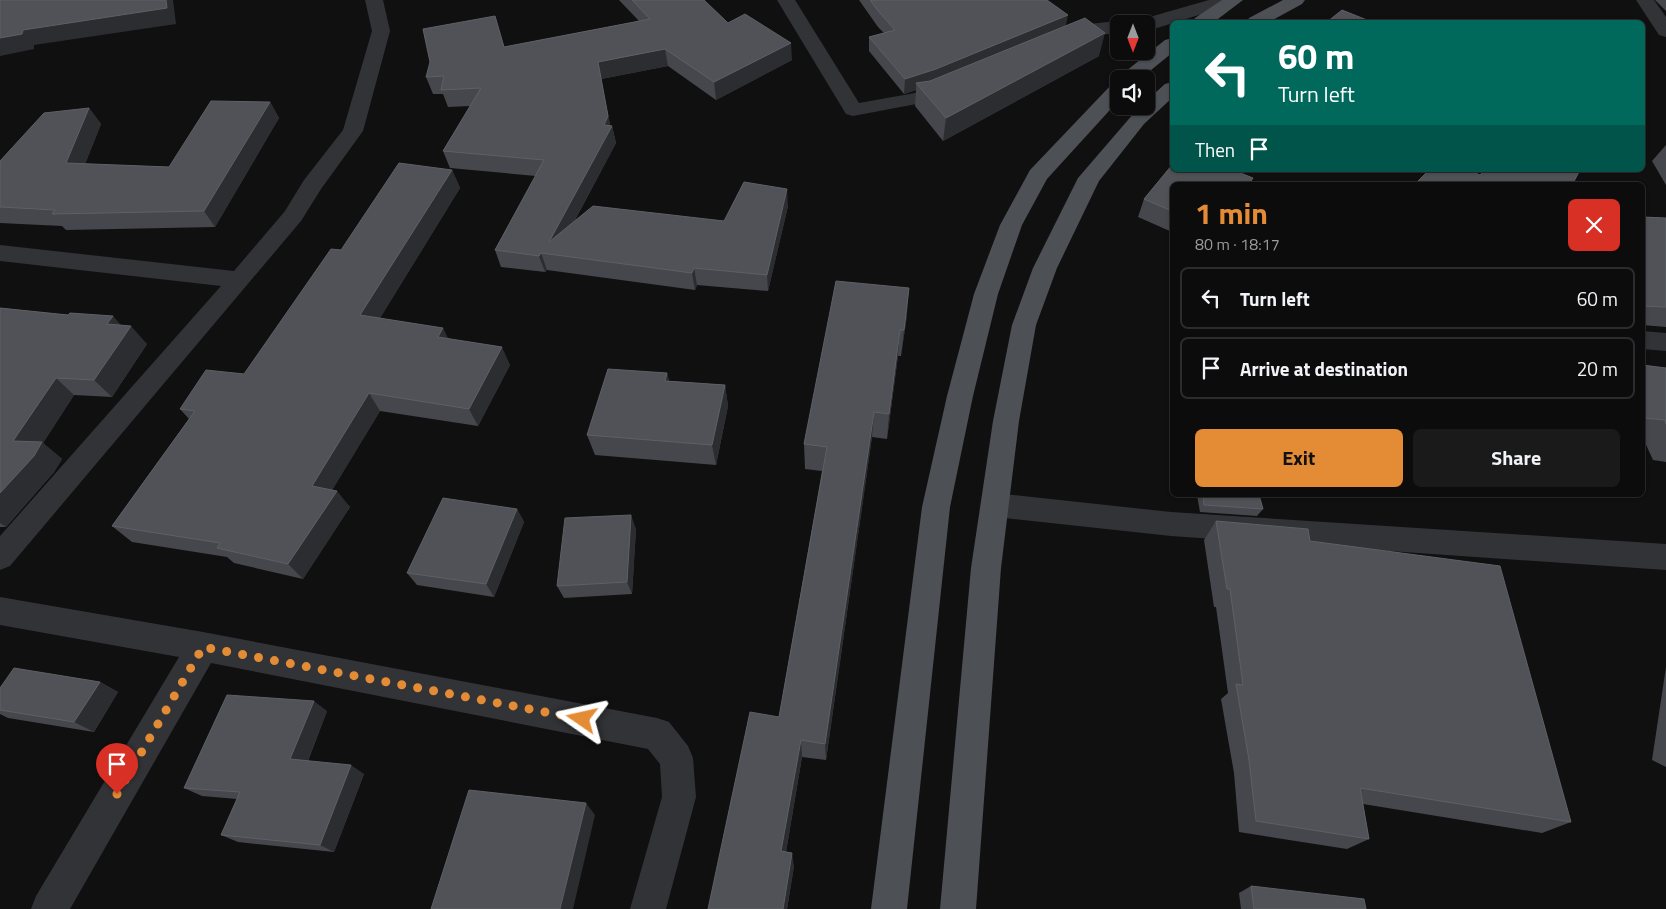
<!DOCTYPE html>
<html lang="en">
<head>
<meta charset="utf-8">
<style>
  body { margin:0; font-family:"Titillium Web",sans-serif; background:#1a1a1b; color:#f1f3f6; height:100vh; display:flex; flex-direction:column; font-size:19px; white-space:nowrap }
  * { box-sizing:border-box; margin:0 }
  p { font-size:16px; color:#9a9b9d }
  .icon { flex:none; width:28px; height:28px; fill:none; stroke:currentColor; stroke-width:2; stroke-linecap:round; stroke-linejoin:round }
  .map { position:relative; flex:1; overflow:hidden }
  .sheet { position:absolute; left:1170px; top:182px; width:475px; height:315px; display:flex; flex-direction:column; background:#0c0c0d; border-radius:8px; box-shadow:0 1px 4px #0004,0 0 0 1px #2c2c2e }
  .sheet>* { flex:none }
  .banner { position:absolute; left:1170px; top:20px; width:475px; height:152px; border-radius:8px; box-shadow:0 1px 4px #0004,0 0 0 1px #2c2c2e; background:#00695c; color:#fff; overflow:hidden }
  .needle { width:32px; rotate:180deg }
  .controls { position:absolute; left:1110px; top:15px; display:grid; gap:10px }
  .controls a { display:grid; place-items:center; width:45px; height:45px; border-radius:8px; background:#0c0c0d; box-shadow:0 1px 4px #0004,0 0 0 1px #2c2c2e; font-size:25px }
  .pin { position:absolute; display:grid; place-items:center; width:42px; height:42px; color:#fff; margin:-51px -21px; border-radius:50% 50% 50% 0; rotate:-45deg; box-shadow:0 0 5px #0007 }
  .pin .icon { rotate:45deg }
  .me { position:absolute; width:55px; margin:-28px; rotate:281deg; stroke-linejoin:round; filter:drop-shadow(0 0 4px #0008) }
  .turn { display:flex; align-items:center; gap:18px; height:105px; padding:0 25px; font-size:22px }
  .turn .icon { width:65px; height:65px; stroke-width:2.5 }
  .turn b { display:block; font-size:35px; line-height:42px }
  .then { display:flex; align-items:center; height:48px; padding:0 25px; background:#0003; gap:10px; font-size:19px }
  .round { display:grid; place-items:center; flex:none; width:52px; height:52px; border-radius:8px; background:#1a1a1b }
  .head { display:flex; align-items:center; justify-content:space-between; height:85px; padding:0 25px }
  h1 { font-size:30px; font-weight:700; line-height:38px; color:#e48c35 }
  .button { display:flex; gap:10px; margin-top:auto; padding:10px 25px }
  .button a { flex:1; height:58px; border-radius:8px; background:#e48c35; color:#111; font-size:20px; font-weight:700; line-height:58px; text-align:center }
  .button a+a { background:#1a1a1b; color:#f1f3f6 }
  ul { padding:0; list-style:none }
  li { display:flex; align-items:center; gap:15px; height:62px; margin:0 10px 8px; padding:0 15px; border:2px solid #2c2c2e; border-radius:8px }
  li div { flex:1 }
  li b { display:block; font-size:19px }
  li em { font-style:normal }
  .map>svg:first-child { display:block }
</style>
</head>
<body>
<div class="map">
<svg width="1666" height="909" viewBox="0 0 1666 909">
  <rect width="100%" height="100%" fill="#101011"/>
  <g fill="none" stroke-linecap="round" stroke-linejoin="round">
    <g fill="#313336" fill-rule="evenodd">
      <polygon points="365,0 383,0 390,31 363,131 321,189 301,221 10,566 0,570 0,536 221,286 0,261 0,245 234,271 285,211 304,180 343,130 372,31"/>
      <polygon points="777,0 795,0 859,103 915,93 950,79 957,81 960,85 957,89 927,102 853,116 846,114"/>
      <polygon points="1209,0 1237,0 1234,4 1157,28 1146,30 1146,24 1137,24 1139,20"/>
      <polygon points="1636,0 1654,0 1666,17 1666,37 1659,35"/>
      <path d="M 1119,21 L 1126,24 L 1119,24 L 1119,33 L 1088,36 L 1064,45 L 1057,43 L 1055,39 C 1065,24 1102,23 1119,21 Z"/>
      <polygon points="1642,331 1666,333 1666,351 1642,349"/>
      <polygon points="995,493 1171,512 1666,544 1666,570 1171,536 995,517 985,514 981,505 985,496"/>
      <polygon points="0,597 203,632 657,718 669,722 688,746 693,758 696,797 666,909 630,909 662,797 660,764 648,749 211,663 70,909 31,909 36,896 179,657 0,625"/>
    </g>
    <g fill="#4d5055" fill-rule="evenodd">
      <polygon points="1222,0 1243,0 1214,22 1193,22 1195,18"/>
      <polygon points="1283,0 1305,0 1302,4 1269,22 1247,22 1249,18"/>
      <polygon points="1172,38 1172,53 1140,79 1119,80 1121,75 1165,40"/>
      <polygon points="1119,82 1119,100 1047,179 1022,225 998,294 973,396 950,507 907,909 871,909 922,507 947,396 974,294 1000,225 1030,170 1112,84"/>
      <polygon points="1172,82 1172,98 1144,124 1099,181 1057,268 1036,325 1019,421 1001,568 976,909 940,909 971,568 993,421 1012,325 1033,268 1078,178 1140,106 1146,106 1146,101 1165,84"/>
    </g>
  </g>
  <g fill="#46474c">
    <polygon points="619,0 704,0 728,23 792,60 716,100 668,66 601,79 610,125 612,126 616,143 574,222 724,221 788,206 768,291 697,285 695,290 547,270 545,272 501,267 495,250 536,176 450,168 443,151 470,106 448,107 443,94 433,94 426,77 495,16 504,47 639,21"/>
    <polygon points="859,0 1047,0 1066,26 1099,56 943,141 915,106 916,90 904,94 869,51 869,37 884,33 878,27"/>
    <polygon points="1655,0 1666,0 1666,11"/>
    <polygon points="270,102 279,118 215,227 66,230 62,226 0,223 0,161 89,108 101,124 85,164 169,167"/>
    <polygon points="1666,145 1666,185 1652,161"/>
    <polygon points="452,170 460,188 380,318 448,338 510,365 478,426 380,411 332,490 350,507 303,579 234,563 227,557 132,542 112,526 189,419 180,409 244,374 341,250"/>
    <polygon points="1172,170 1239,170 1237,172 1172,185 1172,232 1138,217 1144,199"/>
    <polygon points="1642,217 1666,218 1666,327 1642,325"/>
    <polygon points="0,308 68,315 121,325 147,344 112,397 74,395 43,443 62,459 54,472 6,527 0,527"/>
    <polygon points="907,315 901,356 898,356 887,439 872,437 826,760 802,757 786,852 794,866 787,909 708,909 779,717 822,471 805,469 804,444"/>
    <polygon points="1642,365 1666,368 1666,462 1653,460 1643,438 1642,438"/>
    <polygon points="667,373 669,381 725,385 728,406 716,465 595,455 587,435"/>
    <polygon points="1197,495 1259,495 1263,509 1257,516 1200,512"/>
    <polygon points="517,509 524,522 494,597 417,585 407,573"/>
    <polygon points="1216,521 1310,541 1571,822 1542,833 1363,804 1369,839 1347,849 1239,832 1234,773 1221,699 1228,693 1216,607 1214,607 1204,540"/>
    <polygon points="636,529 632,594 564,598 557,586"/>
    <polygon points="1666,667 1666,767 1652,760"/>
    <polygon points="100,682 118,692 94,732 8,718 0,714 0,688"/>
    <polygon points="327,711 308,761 364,774 334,852 238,842 221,835 237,799 202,796 184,788"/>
    <polygon points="1251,886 1366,909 1241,909 1239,893"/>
  </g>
  <g fill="#2c2d30">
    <polygon points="166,0 173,0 176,24 34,45 34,49 0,56 0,38 23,30"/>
    <polygon points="1068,15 1065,30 934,84 916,83 916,90 904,94 905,79"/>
    <polygon points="1105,33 1099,56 943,141 946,118"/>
    <polygon points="791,43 792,60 716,100 714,82"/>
    <polygon points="665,49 668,66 601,79 611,129 612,126 616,143 556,255 549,242 604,125 598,62"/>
    <polygon points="270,102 279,118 215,227 204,211"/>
    <polygon points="89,108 101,124 79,179 66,163"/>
    <polygon points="452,170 460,188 371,333 360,315"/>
    <polygon points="787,189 788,206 768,291 767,275"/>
    <polygon points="541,253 547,270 545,272 539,256"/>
    <polygon points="694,268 697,285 695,290 692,273"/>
    <polygon points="909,288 907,315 901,356 904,330"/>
    <polygon points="113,316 127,332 131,326 147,344 112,397 94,380 107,324"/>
    <polygon points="443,328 452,346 438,337"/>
    <polygon points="900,330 898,356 887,439 889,414"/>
    <polygon points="502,347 510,365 478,426 469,409"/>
    <polygon points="667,373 672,394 665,381"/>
    <polygon points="56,378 74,395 43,443 62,459 54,472 6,527 0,523 0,493 13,441"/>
    <polygon points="725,385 728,406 716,465 712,445"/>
    <polygon points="369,393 380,411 325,502 312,486"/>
    <polygon points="874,412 872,437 826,760 825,744"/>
    <polygon points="337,491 350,507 303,579 288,564"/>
    <polygon points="517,509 524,522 494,597 486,584"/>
    <polygon points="631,515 636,529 632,594 627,582"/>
    <polygon points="100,682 118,692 94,732 74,722"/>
    <polygon points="314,701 327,711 305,768 290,759"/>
    <polygon points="801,740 802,757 784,864 781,851"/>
    <polygon points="351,765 364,774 334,852 320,845"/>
    <polygon points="586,803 595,815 573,909 560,909"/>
    <polygon points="792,853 794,866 787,909 783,909"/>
  </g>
  <g fill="#505257" stroke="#5d6065">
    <polygon points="0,0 166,0 167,8 23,30 22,34 0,38"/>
    <polygon points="632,0 704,0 728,23 745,14 791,43 714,82 665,49 598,62 608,116 604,125 612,126 549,242 593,206 724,221 744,182 787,189 767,275 694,268 692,273 541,253 539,256 495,250 544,160 443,151 481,88 441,90 444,76 426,77 430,62 423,29 495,16 504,47 650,19"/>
    <polygon points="870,0 1047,0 1068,15 936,69 905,79 869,37 895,30 879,12"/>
    <polygon points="1342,10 1372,22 1327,22"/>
    <polygon points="1085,18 1105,33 946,118 916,83 930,81"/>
    <polygon points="211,101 270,102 204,211 52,214 55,210 0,207 0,161 44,113 89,108 66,163 169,167"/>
    <polygon points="399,163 452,170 360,315 443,328 438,337 502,347 469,409 369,393 312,486 337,491 288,564 217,548 220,543 112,526 195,411 180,409 206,370 244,374 331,249 341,250"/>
    <polygon points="1172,165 1172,170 1233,170 1253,178 1249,184 1252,185 1172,185 1172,211 1144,199"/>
    <polygon points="1429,170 1468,170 1480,175 1485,170 1580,170 1572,185 1414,185"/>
    <polygon points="1642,217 1666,218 1666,307 1642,306"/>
    <polygon points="836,281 909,288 904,330 900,330 889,414 874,412 825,744 801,740 781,851 792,853 783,909 708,909 750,712 779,717 827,447 804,444"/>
    <polygon points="0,308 68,315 70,313 113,316 107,324 131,326 94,380 56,378 13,441 42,442 34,456 0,493"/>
    <polygon points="1642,365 1666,368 1666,424 1665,420 1642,418"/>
    <polygon points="608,369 667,373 665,381 725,385 712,445 587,435"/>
    <polygon points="1203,495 1259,495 1263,509 1204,505"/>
    <polygon points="443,498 517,509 486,584 407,573"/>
    <polygon points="631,515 627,582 557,586 565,518"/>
    <polygon points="1216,521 1308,529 1310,541 1500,566 1571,822 1360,788 1369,839 1256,821 1249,760 1236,684 1243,685 1230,589 1227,589"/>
    <polygon points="14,668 100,682 74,722 0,710 0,688"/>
    <polygon points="227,695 314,701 290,759 351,765 320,845 221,835 240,792 184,788"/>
    <polygon points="469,790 586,803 560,909 431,909"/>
    <polygon points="1251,886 1364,899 1366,909 1254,909"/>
  </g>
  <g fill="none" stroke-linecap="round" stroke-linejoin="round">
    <polyline stroke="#e48c35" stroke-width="9" stroke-dasharray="0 16.2" points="117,794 203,647 582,719"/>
  </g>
</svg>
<div class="controls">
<a><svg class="needle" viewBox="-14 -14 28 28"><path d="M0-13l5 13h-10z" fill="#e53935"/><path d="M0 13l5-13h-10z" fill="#9a9b9d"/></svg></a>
<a><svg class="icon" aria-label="sound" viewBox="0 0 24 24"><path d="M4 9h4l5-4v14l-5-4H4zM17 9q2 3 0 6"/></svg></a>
</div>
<div class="pin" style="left:117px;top:794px;background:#d93025"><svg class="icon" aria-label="arrive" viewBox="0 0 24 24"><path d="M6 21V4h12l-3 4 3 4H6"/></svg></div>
<svg class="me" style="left:582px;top:719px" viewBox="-20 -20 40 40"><path d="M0-17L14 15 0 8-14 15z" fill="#e48c35" stroke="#fff" stroke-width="4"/></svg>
<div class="banner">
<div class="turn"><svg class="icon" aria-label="left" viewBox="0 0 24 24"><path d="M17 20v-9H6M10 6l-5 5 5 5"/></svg><div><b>60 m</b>Turn left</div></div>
<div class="then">Then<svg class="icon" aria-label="arrive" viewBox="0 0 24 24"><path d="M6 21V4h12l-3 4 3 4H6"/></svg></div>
</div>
<section class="sheet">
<div class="head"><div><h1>1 min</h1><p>80 m · 18:17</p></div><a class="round" style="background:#d93025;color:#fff"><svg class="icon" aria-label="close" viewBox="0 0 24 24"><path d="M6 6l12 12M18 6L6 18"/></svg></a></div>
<ul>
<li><svg class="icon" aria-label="left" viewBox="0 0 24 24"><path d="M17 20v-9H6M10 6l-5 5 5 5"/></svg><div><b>Turn left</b></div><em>60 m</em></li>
<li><svg class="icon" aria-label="arrive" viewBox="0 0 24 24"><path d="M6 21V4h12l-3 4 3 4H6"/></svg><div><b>Arrive at destination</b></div><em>20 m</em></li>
</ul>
<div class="button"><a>Exit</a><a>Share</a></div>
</section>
</div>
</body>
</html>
